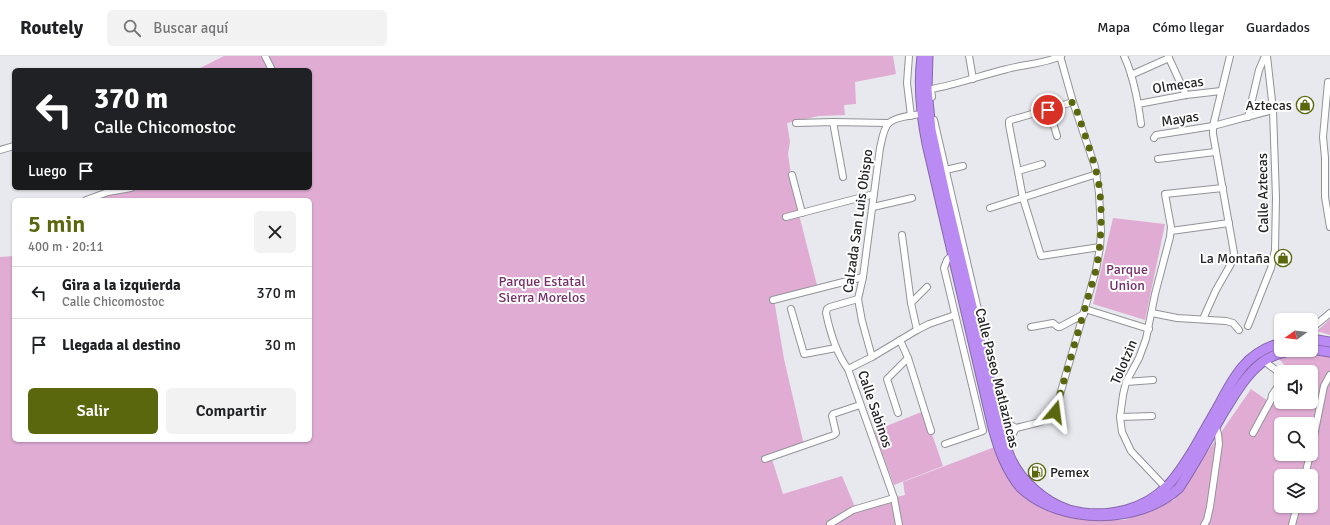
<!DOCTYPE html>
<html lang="es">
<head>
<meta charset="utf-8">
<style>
  body { margin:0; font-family:Signika,sans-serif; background:#f2f2f2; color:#202124; height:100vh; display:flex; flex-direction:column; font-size:15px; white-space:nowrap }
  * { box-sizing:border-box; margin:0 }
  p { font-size:13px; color:#757577 }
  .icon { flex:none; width:22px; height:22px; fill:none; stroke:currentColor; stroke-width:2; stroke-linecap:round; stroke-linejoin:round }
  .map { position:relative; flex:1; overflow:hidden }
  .side { position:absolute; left:12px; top:142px; width:300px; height:244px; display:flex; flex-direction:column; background:#fff; border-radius:6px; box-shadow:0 1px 3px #0004 }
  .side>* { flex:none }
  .guide { position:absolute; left:12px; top:12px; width:300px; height:122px; border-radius:6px; box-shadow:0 1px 3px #0004; background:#202124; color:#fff; overflow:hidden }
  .needle { width:26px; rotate:255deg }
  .tools { position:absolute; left:1274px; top:257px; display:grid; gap:8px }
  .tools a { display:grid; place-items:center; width:44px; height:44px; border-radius:6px; background:#fff; box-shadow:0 1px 3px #0004; font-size:20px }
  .pin { position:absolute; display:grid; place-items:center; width:34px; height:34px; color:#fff; margin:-17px; border:2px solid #fff; border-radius:50%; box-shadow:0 1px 4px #0007 }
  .me { position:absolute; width:44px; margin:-22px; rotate:16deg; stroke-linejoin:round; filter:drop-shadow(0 0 3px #0008) }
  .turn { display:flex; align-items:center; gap:14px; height:84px; padding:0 16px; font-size:18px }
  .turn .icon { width:52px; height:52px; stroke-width:2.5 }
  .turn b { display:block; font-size:28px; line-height:34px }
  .then { display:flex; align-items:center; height:38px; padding:0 16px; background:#0003; gap:8px; font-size:15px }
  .round { display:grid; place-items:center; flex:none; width:42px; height:42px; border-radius:6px; background:#f2f2f2 }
  .head { display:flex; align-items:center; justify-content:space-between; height:68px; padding:0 16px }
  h1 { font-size:24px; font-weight:600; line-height:30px; color:#5a670d }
  .action { display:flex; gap:8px; margin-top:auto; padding:8px 16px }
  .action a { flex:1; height:46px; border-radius:6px; background:#5a670d; color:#fff; font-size:16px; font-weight:600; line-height:46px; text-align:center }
  .action a+a { background:#f2f2f2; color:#202124 }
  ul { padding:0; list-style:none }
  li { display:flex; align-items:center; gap:12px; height:52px; padding:0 16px; border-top:1px solid #e0e0e0 }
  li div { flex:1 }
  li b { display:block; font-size:15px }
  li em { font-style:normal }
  header { display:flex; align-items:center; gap:24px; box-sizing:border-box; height:56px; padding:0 20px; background:#fff; border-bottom:1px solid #e0e0e0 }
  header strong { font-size:19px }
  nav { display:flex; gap:22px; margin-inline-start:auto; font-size:14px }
  .search { width:280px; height:36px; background:#f2f2f2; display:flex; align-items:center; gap:10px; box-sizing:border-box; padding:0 14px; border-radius:6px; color:#757577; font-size:15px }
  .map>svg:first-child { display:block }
</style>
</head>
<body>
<header>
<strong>Routely</strong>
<div class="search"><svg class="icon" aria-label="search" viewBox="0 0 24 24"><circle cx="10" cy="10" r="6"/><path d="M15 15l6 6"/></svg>Buscar aquí</div>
<nav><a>Mapa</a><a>Cómo llegar</a><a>Guardados</a></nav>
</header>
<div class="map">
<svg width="1330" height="469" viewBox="0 0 1330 469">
  <rect width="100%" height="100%" fill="#e8e9ee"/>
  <g fill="#e0acd4" fill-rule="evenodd">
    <path d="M 224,0 L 893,0 L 896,18 L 855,26 L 856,48 L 844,49 L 845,59 L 819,60 L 787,67 L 790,86 L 788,98 L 794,139 L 818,233 L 774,243 L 784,303 L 804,389 L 771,400 L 783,438 L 842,420 L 855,451 L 905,439 L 903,426 L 1005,387 L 1014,409 L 1054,451 L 1083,463 L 1125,464 L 1174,444 L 1251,333 L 1268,345 L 1281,329 L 1281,346 L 1311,346 L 1311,316 L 1291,316 L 1279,303 L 1296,294 L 1311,294 L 1311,290 L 1320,289 L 1330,290 L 1330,469 L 0,469 L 0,201 L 14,200 L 14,384 L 310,384 L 310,144 L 75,144 L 122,132 L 310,132 L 310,14 L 196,14 ZM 1281,368 L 1311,368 L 1311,398 L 1281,398 ZM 1281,420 L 1311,420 L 1311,450 L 1281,450 Z"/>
    <polygon points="1113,162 1165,168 1145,264 1093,248"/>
    <polygon points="1330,263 1330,279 1317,275"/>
    <polygon points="924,355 943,410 894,429 874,375"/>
  </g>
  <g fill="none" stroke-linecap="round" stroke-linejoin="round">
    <defs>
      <g id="minor">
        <polyline points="265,0 272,14"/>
        <polyline points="909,0 907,27 911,60"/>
        <polyline points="969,0 973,23"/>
        <path d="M 1124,0 C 1134,21 1138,45 1141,68"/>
        <polyline points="1168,0 1186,39"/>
        <polyline points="1131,19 1169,2"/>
        <polyline points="1328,26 1323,81 1325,102 1325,141 1330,171"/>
        <path d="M 932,41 L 931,33 C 957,29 981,19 1007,13 C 1025,8 1044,8 1061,0"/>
        <polyline points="1073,46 1011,64 1009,65 1009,69 1023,142 1041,200 1100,191"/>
        <polyline points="1138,48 1186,39 1221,35"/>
        <polyline points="1049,53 1057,80"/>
        <polyline points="1248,61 1259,14 1265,0"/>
        <polyline points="934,64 990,305"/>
        <polyline points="833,66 843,121"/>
        <polyline points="796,67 833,66 888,67"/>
        <polyline points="1154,82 1156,79 1213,70 1273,54"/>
        <polyline points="0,94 14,90"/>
        <polyline points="1158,103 1215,96"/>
        <polyline points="941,115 963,110"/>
        <polyline points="1018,115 1042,108"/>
        <polyline points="792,119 802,157"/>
        <polyline points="86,144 108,136 131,132"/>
        <polyline points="873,151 912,142"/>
        <polyline points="990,152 1097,118"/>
        <polyline points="786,161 874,138"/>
        <polyline points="1171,175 1229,167"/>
        <polyline points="902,179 911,247 917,274"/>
        <path d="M 858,243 L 830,251 L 827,253 L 826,257 C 830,276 836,297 848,313 L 889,428 L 894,442 L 899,469"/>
        <polyline points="773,244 863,221"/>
        <polyline points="911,247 927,231"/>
        <polyline points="791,253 804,298 836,292"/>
        <polyline points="1085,253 1149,273"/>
        <polyline points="1152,257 1177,262 1226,265 1233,267 1239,274"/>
        <polyline points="1203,263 1216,234 1232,206 1234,197 1213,78 1213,70 1230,0"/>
        <polyline points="1248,270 1271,212 1275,194 1276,142 1273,54 1267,0"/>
        <polyline points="1031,271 1053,267 1058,271 1060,271 1084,258"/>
        <polyline points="1311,273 1330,257"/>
        <polyline points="900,284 908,302 931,375"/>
        <path d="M 872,301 L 862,265 L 858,243 L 863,221 L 880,92 C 882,84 883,74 888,68 C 893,61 913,59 921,58"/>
        <polyline points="1264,305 1281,318"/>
        <polyline points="848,313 872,301 917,274 929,268 955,259"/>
        <polyline points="1126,326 1153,324"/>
        <polyline points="898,357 887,323 908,302"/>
        <polyline points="1120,361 1152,360"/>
        <path d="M 999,363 L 1016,372 C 1027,369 1049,366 1055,356 L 1096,214 L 1100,191 L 1101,175 L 1099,137 L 1095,111 L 1073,46 L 1060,0"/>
        <polyline points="1253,377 1271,344 1272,339 1281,326"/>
        <polyline points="945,388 983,375 944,212 947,204 952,199"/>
        <polyline points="1006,390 1016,372"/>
        <polyline points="1311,395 1324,330 1330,319"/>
        <polyline points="765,403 834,379 836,377 832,360 833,358 860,349"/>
        <polyline points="1305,420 1310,398"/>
        <polyline points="1166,432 1131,395 1122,376 1120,361 1123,339 1126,326 1139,302 1146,283 1155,238 1170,181 1171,171 1165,138 1223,132"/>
        <polyline points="830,468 853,454 894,442"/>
        <polyline points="1204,469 1207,464 1210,451 1219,388 1218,378 1215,368"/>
        <polyline points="1292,469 1297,450"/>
      </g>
      <g id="highway">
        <path d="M 922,0 C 918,30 921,58 927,88 L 993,372 C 999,394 1006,414 1021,432 C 1061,469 1139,469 1179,432 C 1195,408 1209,382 1223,357 C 1234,340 1244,321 1260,308 C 1269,300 1282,296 1294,294"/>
        <path d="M 928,0 L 927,34 L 931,74 L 946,142 L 999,363 C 1002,375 1005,389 1010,401 C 1020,424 1044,446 1069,454 C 1087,459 1107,459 1126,454 C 1162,444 1177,421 1195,391 C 1203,377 1211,363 1219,349 C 1234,320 1247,296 1281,287"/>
        <polyline points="1311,283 1330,286"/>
        <polyline points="1311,293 1330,296"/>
      </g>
    </defs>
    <use href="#minor" stroke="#919397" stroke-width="8"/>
    <use href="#highway" stroke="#8667ab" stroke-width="11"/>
    <use href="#minor" stroke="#fff" stroke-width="6"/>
    <use href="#highway" stroke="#ba8bf3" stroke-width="9"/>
  </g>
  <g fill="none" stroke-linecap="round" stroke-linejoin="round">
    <path stroke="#5a670d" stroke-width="7" stroke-dasharray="0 12.6" d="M 1048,54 L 1074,46 C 1081,68 1089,89 1095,111 C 1104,141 1102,184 1096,214 L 1055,356"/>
  </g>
  <defs>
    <symbol id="shop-ring" viewBox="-11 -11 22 22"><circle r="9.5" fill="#fff" stroke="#5a670d" stroke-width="1.5"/><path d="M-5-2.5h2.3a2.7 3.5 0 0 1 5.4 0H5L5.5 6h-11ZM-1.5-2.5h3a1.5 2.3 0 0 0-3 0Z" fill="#5a670d"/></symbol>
    <symbol id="fuel-ring" viewBox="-11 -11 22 22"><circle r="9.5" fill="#fff" stroke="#5a670d" stroke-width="1.5"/><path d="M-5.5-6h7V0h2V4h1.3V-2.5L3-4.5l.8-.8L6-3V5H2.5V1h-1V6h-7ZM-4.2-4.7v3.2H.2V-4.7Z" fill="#5a670d"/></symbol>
  </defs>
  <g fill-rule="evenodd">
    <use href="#shop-ring" x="1295" y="39" width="20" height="20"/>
    <use href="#shop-ring" x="1273" y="192" width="20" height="20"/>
    <use href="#fuel-ring" x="1027" y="406" width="20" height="20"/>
  </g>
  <g text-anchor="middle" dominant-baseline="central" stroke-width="4" stroke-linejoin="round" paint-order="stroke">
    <g font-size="14" fill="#242426" stroke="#fff">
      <text transform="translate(1178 29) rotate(-9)">Olmecas</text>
      <text transform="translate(1180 63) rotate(-9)">Mayas</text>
      <text transform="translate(1263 137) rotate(-91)">Calle Aztecas</text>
      <text transform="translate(858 165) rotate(-82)">Calzada San Luis Obispo</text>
      <text transform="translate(1124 306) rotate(-67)">Tolotzin</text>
      <text transform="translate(997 322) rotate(76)">Calle Paseo Matlazincas</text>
      <text transform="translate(875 353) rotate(71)">Calle Sabinos</text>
    </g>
    <g font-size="14" fill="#242426" stroke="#fff" text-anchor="end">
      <text x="1292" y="49">Aztecas</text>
      <text x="1270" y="202">La Montaña</text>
      <text x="1050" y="416" text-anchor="start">Pemex</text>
    </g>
    <g font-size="14" fill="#762f6b" stroke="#fff">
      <text x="1127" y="213">Parque<tspan x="1127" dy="16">Union</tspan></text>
      <text x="542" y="225">Parque Estatal<tspan x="542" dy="16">Sierra Morelos</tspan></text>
    </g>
  </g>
</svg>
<div class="tools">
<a><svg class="needle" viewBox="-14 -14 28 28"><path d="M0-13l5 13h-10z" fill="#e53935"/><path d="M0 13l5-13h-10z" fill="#757577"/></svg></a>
<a><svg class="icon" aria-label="sound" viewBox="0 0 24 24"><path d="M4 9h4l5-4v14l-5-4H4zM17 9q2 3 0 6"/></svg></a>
<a><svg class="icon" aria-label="search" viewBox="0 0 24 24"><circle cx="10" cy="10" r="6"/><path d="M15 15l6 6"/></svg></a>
<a><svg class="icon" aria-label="layers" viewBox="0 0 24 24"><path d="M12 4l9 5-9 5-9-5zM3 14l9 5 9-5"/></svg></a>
</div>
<div class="pin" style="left:1048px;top:54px;background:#d93025"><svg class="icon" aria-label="arrive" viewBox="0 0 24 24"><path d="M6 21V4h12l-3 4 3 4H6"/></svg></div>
<svg class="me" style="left:1055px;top:356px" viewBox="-20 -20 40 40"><path d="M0-17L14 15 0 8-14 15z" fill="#5a670d" stroke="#fff" stroke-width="4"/></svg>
<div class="guide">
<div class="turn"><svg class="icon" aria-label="left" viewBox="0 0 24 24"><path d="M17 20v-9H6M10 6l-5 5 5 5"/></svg><div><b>370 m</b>Calle Chicomostoc</div></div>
<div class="then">Luego<svg class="icon" aria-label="arrive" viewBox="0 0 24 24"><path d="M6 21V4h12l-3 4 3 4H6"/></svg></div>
</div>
<section class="side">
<div class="head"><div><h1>5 min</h1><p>400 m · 20:11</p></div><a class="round"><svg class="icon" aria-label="close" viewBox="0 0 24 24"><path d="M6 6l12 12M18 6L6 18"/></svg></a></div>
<ul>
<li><svg class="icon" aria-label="left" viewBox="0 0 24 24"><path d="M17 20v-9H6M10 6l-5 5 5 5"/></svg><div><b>Gira a la izquierda</b><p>Calle Chicomostoc</p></div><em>370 m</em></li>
<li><svg class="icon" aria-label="arrive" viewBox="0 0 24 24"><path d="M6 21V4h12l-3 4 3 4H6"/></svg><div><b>Llegada al destino</b></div><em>30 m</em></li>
</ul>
<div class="action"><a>Salir</a><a>Compartir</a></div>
</section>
</div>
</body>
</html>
